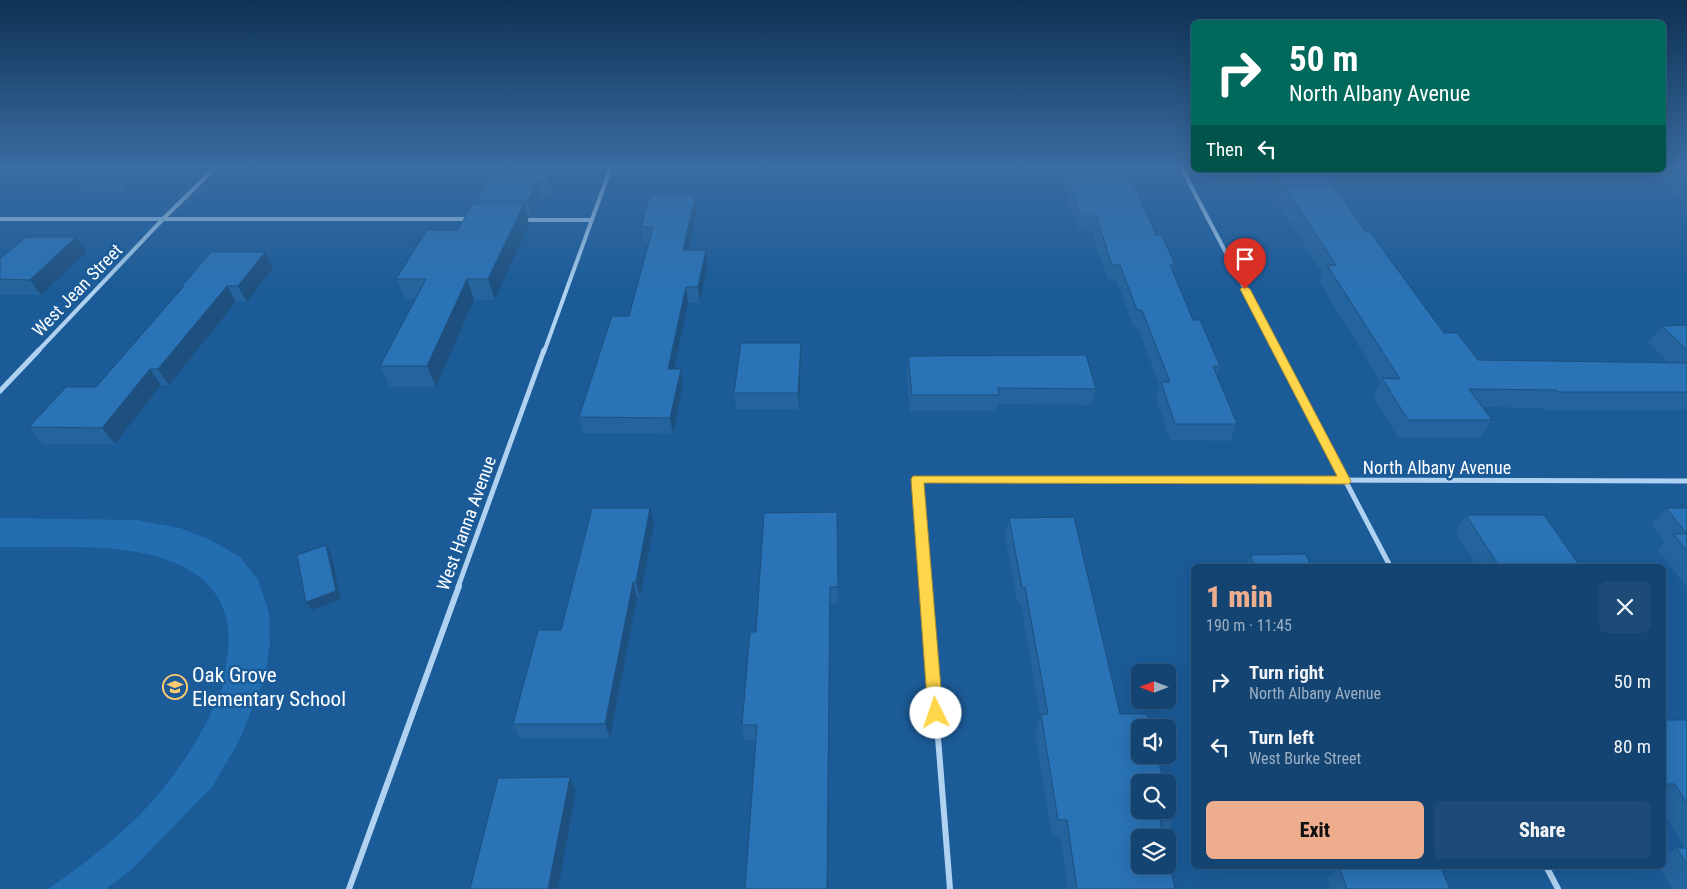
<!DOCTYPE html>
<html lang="en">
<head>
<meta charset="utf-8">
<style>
  body { margin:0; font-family:"Roboto Condensed",sans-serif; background:#1d4b77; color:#f1f3f6; height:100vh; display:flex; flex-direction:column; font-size:19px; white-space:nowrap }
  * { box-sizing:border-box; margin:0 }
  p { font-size:16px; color:#9db0c4 }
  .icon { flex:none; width:28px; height:28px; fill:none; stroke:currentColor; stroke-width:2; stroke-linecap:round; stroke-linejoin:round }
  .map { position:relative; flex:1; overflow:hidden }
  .side { position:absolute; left:1191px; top:564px; width:475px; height:305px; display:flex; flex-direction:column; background:#144472; border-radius:8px; box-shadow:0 5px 20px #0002,0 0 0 1px #335c84 }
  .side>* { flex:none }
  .top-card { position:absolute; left:1191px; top:20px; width:475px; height:152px; border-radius:8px; box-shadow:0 5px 20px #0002,0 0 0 1px #335c84; background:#00695c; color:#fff; overflow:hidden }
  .needle { width:32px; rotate:270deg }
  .tools { position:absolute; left:1131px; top:664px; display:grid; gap:10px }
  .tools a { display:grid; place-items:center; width:45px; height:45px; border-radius:8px; background:#144472; box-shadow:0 5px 20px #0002,0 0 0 1px #335c84; font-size:25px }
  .pin { position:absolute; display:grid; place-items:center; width:42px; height:42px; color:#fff; margin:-51px -21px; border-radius:50% 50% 50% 0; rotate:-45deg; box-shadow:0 0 5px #0007 }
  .pin .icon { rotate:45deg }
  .me { position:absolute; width:55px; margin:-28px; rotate:356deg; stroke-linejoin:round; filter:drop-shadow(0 0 4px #0008) }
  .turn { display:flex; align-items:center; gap:18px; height:105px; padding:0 15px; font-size:22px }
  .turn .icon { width:65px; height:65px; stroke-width:2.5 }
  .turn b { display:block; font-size:35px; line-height:42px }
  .then { display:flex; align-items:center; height:48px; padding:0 15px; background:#0003; gap:10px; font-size:19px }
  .round { display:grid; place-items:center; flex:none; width:52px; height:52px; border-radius:8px; background:#1d4b77 }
  .overview { display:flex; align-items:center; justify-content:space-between; height:85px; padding:0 15px }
  h1 { font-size:30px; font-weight:800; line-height:38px; color:#eead8d }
  .action { display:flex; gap:10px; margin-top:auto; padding:10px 15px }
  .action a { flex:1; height:58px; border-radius:8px; background:#eead8d; color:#111; font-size:20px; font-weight:800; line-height:58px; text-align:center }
  .action a+a { background:#1d4b77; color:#f1f3f6 }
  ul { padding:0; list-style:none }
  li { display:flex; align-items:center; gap:15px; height:65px; padding:0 15px }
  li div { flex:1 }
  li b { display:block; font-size:19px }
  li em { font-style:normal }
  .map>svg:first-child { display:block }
</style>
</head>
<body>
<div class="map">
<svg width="1687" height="889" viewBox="0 0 1687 889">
  <rect width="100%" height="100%" fill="#1b5b98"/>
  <path fill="#236eb1" d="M 0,518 L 136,520 L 180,528 L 210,540 L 240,557 L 258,580 L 269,612 L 270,644 L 265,678 L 239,741 L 212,787 L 132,869 L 106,889 L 48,889 C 76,870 103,849 128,826 C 167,790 200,742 220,693 C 223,687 224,679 225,671 C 234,631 228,592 189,570 C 139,540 57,548 0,547 Z"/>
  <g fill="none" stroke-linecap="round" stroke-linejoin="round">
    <g stroke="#afd2f0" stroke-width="4">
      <polyline points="1181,167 1278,352"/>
      <polyline points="0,219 469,219"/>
      <polyline points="523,220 592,220"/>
      <polyline points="37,352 164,218 216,167"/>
      <polyline points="544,352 611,167"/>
    </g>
    <g stroke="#afd2f0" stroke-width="5">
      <polyline points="1277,350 1390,566"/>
      <polyline points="0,391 39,350"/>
      <polyline points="458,587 544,350"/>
      <polyline points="926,587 917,479 1687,481"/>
    </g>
    <g stroke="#afd2f0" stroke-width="6">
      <polyline points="926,586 950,889"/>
      <polyline points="1546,866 1558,889"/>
      <polyline points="349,889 459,586"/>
    </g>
  </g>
  <g fill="#24639d">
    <polygon points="86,167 155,167 128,193 83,193 73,178"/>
    <polygon points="564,167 552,196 541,196 532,216 527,216 529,224 495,300 474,300 436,387 390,387 380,366 416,299 405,299 396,279 458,230 478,204 477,201"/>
    <polygon points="695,167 727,167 726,175 695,174"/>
    <polygon points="1058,167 1096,167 1101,180 1156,235 1175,265 1173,272 1193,320 1220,366 1217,375 1237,424 1230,441 1170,440 1156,398 1160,386 1137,326 1133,326 1116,280 1108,280 1092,231 1078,231"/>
    <polygon points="1664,167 1687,167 1687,204 1652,177 1657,170 1664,170"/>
    <polygon points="1241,170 1352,170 1350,176 1326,176 1366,232 1444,333 1478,360 1667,362 1648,343 1662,326 1687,325 1687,410 1545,410 1543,408 1482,407 1492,420 1479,438 1398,438 1373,396 1381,382 1319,282 1323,274 1260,175 1244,175"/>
    <polygon points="695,196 697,211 689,250 706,250 708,265 700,303 688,303 674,369 683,385 673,434 583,433 579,417 629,316 649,243 644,243 641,227"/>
    <polygon points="76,237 87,252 41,295 0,295 0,259"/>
    <polygon points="273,268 247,302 236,302 169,385 161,385 115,444 43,444 29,427 96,387 182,288 182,286"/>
    <polygon points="908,356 1096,389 1092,405 998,404 997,411 910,411 907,373"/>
    <polygon points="801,359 799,409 736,409 734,393"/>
    <polygon points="1666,508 1687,508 1687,587 1657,550 1665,542 1651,525"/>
    <polygon points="837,512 838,603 830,603 828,889 745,889 756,740 744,740 742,725 756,632"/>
    <polygon points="1466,515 1580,566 1476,566 1455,531"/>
    <polygon points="1009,518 1120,714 1174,820 1165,836 1163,836 1175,889 1068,889 1060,836 1052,836 1035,731 1040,715 1021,605 1018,605 1005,536"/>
    <polygon points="654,525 640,598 637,598 610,738 520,738 513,724 561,630"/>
    <polygon points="1250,555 1311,566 1245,566"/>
    <polygon points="1664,715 1667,720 1687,720 1687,889 1672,889 1659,866 1664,866 1664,856 1677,848 1685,848 1664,813"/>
    <polygon points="1339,866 1450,889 1330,889 1327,879"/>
  </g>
  <g fill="#1d507f">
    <polygon points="130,167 155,167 128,193 119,178"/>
    <polygon points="554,167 564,167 552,196 548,181"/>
    <polygon points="537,181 541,196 532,216 528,201"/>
    <polygon points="695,196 697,211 686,265 683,250"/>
    <polygon points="524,204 529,224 495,300 488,279"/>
    <polygon points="76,237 87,252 41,295 30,280"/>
    <polygon points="706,250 708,265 700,303 698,287"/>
    <polygon points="265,252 273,268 247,302 238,286"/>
    <polygon points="467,279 474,300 436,387 427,366"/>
    <polygon points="227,286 236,302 169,385 158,369"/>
    <polygon points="686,287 688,303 671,385 668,369"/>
    <polygon points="801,343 801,359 799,409 798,393"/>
    <polygon points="150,369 161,385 115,444 102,428"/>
    <polygon points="681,369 683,385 673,434 670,418"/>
    <polygon points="650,508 654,525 640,598 636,582"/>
    <polygon points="326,545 331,553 341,599 312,610 306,602"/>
    <polygon points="633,582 637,598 610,738 605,724"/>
    <polygon points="830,587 828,889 827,889"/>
    <polygon points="570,777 576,791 558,889 548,889"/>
  </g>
  <g fill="#2a73b6" stroke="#1d507f">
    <polygon points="86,167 130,167 119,178 73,178"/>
    <polygon points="504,167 554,167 548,181 537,181 528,201 477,201 495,168 504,168"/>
    <polygon points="1065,167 1096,167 1101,180 1132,180 1156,235 1162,235 1175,265 1170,265 1193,320 1200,320 1220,366 1213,366 1237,424 1175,424 1161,382 1170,382 1142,310 1137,310 1120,265 1112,265 1096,216 1081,216"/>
    <polygon points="1669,167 1687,167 1687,181"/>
    <polygon points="1273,170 1322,170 1366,232 1369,231 1444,333 1457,333 1478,360 1687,363 1687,392 1558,392 1556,390 1469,389 1492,420 1408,420 1382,378 1400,379 1327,265 1336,265"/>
    <polygon points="650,196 695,196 683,250 706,250 698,287 686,287 668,369 681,369 670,418 579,417 612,316 629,316 653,227 641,227"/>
    <polygon points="472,204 524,204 488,279 467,279 427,366 380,366 426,279 396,279 427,230 458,230"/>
    <polygon points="26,237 76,237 30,280 0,279 0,259"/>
    <polygon points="211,252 265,252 238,286 227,286 158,369 150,369 102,428 29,427 66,387 96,387 184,286 182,286"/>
    <polygon points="1687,325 1687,350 1662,326"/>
    <polygon points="741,343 801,343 798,393 734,393"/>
    <polygon points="1086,355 1096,389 998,388 999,395 912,395 908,356"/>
    <polygon points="592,508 650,508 636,582 633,582 605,724 513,724 538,630 561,630"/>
    <polygon points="1666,508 1687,508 1687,551 1673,534 1687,534"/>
    <polygon points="837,512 838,587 830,587 827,889 745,889 757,725 742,725 750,632 756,632 764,513"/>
    <polygon points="1466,515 1544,515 1580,566 1499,566"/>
    <polygon points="1074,517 1120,714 1147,714 1150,728 1140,728 1140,755 1157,755 1164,782 1140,782 1140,810 1168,810 1168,795 1174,820 1160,820 1163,838 1140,838 1140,865 1168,865 1168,856 1175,889 1077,889 1067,820 1058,820 1041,714 1048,714 1025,587 1022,587 1009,518"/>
    <polygon points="326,545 336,591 306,602 297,555"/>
    <polygon points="1306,554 1311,566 1255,566 1250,555"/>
    <polygon points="1664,715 1667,720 1687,720 1687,804 1675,784 1664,784"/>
    <polygon points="570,777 548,889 470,889 498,778"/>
    <polygon points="1677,848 1687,848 1687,865"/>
    <polygon points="1339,866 1440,866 1450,889 1347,889"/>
  </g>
  <linearGradient id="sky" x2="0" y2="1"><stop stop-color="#0f3254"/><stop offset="0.57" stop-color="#396ca2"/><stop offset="1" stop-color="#396ca2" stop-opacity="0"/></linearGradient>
  <rect width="1687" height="292" fill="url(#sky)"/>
  <polygon fill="#ffd54a" stroke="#a68a30" points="1245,286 1250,289 1351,481 1349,484 924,483 943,713 941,718 936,720 931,718 928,713 911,479 913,476 1337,476 1240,289"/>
  <defs>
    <symbol id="school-ring" viewBox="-11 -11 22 22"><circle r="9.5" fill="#1b5b98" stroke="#ffca6f" stroke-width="1.5"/><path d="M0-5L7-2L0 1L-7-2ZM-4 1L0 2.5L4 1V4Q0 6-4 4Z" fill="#ffca6f"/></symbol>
  </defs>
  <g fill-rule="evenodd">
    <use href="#school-ring" x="161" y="673" width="28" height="28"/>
  </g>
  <g text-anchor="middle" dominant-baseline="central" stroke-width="5" stroke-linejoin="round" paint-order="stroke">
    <g font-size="18" fill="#fff" stroke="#1b5b98">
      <text transform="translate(77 290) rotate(-46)">West Jean Street</text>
      <text x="1437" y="467">North Albany Avenue</text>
      <text transform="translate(466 523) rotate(-70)">West Hanna Avenue</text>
    </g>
    <g font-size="21" fill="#fff" stroke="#1b5b98" text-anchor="start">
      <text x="192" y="675">Oak Grove<tspan x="192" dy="24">Elementary School</tspan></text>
    </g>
  </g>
</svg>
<div class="tools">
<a><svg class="needle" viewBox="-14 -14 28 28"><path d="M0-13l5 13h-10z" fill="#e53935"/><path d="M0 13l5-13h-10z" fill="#9db0c4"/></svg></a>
<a><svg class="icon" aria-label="sound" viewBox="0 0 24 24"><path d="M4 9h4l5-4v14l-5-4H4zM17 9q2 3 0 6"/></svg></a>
<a><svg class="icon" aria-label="search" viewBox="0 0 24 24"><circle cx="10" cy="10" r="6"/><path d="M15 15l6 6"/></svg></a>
<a><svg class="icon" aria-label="layers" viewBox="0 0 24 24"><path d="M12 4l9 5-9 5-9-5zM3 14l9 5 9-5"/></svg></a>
</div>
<div class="pin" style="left:1245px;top:289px;background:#d93025"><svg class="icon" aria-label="arrive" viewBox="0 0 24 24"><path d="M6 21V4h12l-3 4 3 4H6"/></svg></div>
<svg class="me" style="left:936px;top:713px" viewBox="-20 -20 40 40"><circle r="19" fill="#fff"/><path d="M0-13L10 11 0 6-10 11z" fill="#ffd54a"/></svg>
<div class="top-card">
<div class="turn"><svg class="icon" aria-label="right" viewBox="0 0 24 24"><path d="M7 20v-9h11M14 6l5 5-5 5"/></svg><div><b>50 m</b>North Albany Avenue</div></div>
<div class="then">Then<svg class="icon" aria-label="left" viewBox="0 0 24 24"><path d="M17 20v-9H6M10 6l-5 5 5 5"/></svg></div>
</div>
<section class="side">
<div class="overview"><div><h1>1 min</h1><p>190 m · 11:45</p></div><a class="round"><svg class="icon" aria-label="close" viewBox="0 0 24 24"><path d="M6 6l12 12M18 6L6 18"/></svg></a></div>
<ul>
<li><svg class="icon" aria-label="right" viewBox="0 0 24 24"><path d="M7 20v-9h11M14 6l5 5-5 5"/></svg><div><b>Turn right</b><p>North Albany Avenue</p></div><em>50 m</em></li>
<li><svg class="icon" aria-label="left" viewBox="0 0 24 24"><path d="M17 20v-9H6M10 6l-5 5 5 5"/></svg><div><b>Turn left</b><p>West Burke Street</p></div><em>80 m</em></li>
</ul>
<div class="action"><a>Exit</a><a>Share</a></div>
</section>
</div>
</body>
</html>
